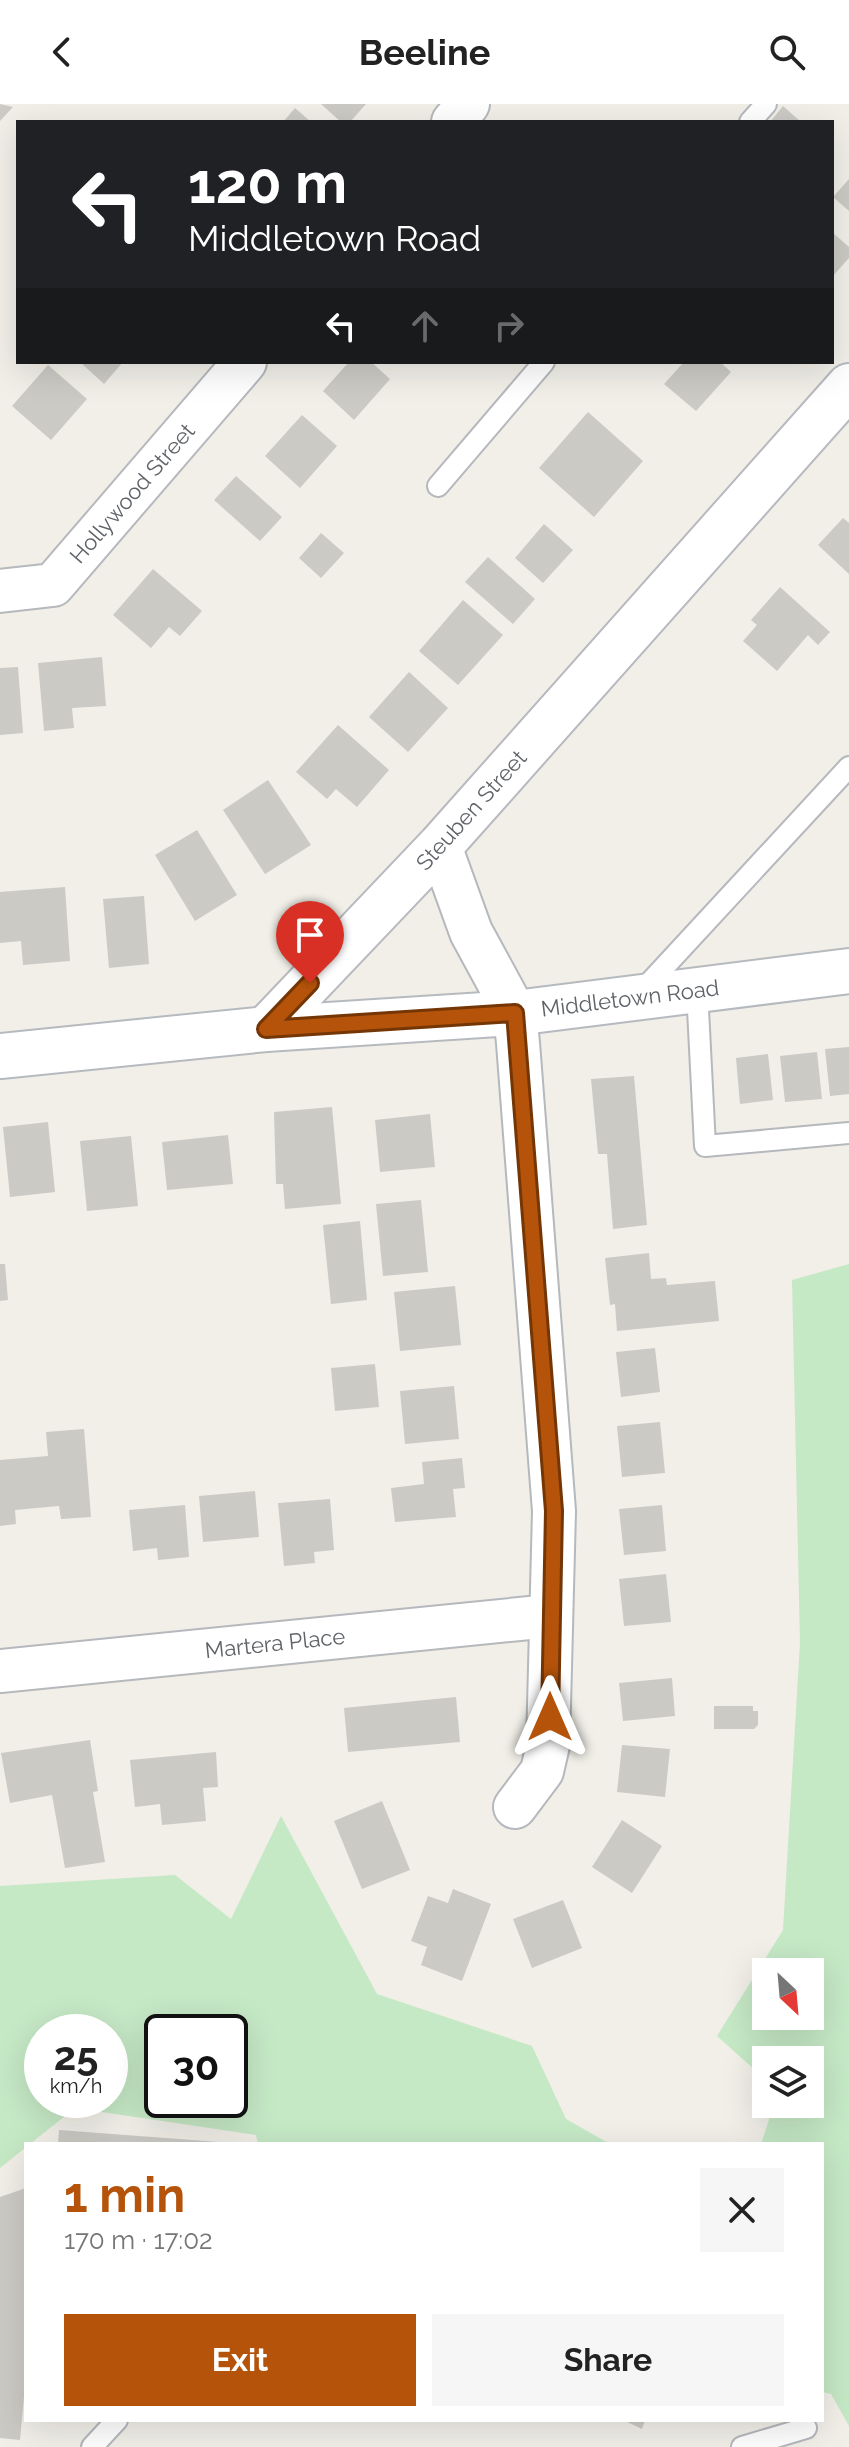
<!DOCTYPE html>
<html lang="en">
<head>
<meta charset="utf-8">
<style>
  body { margin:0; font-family:Raleway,sans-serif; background:#f6f6f6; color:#222; height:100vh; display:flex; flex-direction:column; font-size:30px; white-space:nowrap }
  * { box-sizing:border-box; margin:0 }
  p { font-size:26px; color:#767676 }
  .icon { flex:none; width:44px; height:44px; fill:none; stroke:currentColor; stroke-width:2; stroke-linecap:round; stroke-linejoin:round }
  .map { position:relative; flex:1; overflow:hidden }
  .drawer { position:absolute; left:24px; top:2038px; width:800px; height:280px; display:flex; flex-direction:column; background:#fff; border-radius:0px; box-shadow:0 8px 32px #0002 }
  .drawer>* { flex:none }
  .hud { position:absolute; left:16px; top:16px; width:818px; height:244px; border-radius:0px; box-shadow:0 8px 32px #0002; background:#202124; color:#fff; overflow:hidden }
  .needle { width:52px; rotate:154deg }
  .fabs { position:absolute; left:752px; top:1854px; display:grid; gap:16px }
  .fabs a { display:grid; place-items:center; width:72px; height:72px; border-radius:0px; background:#fff; box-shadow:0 8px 32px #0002; font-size:40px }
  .speed { position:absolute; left:24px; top:1910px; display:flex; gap:16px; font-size:40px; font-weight:700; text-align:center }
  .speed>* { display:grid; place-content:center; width:104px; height:104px; border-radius:50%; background:#fff; box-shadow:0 8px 32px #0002; line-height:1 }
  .speed small { font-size:20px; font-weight:400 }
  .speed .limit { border:4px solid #111; border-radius:12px; background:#fff; color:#111 }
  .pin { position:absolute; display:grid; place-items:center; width:68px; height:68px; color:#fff; margin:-82px -34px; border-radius:50% 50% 50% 0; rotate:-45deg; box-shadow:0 0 8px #0007 }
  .pin .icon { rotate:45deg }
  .me { position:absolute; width:88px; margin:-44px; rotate:0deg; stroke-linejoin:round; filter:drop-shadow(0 0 6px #0008) }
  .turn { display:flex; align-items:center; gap:28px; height:168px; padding:0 40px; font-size:36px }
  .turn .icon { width:104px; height:104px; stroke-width:2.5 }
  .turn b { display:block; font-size:56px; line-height:68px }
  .lanes { display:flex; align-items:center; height:76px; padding:0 40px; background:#0003; justify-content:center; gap:40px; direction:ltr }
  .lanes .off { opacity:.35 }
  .round { display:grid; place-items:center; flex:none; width:84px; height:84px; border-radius:0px; background:#f6f6f6 }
  .overview { display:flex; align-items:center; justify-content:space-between; height:136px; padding:0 40px }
  h1 { font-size:48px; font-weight:700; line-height:60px; color:#b45309 }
  .action { display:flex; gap:16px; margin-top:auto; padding:16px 40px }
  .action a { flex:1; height:92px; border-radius:0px; background:#b45309; color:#fff; font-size:32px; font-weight:700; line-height:92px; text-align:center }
  .action a+a { background:#f6f6f6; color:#222 }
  header { display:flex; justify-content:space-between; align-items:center; height:104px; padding:0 40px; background:#fff; font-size:36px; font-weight:700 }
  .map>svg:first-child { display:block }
</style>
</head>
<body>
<header><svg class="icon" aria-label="back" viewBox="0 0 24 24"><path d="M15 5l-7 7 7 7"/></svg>Beeline<svg class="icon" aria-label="search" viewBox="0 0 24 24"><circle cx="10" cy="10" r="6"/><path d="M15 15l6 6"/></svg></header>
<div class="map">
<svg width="849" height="2343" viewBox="0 0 849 2343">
  <rect width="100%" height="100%" fill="#f1efe8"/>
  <g fill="#c5e8c5" fill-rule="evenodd">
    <path d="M 849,1160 L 849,2322 L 831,2290 L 822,2288 L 822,2040 L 761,2040 L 774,2000 L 810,2000 L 810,1956 L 766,1956 L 766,1976 L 717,1932 L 783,1826 L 800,1539 L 792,1176 ZM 766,1868 L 810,1868 L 810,1912 L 766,1912 Z"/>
    <path d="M 281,1712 L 377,1890 L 532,1942 L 566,2015 L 610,2040 L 258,2040 L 256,2031 L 75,2004 L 0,2064 L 0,1782 L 175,1771 L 231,1815 ZM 42,1928 L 110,1928 L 110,1996 L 42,1996 ZM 162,1928 L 230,1928 L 230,1996 L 162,1996 Z"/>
  </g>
  <g fill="#cccac5">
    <polygon points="0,0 13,3 0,17"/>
    <polygon points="321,0 366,0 350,18 341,18"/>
    <polygon points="783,2 801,18 770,18"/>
    <polygon points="295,4 311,18 283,18"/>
    <polygon points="849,75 849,107 833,93"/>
    <polygon points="832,128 849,143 849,154 832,173"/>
    <polygon points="80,258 123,258 104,280"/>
    <polygon points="349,258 371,258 390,275 354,316 323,287"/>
    <polygon points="684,258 720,258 731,268 696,307 664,280"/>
    <polygon points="48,261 87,295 51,336 12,302"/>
    <polygon points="588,308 643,357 594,413 539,364"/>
    <polygon points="302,311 337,342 300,384 265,352"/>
    <polygon points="236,372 282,413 260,437 214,396"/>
    <polygon points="843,414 849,419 849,470 818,441"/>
    <polygon points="544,420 573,446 543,479 515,454"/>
    <polygon points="321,429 344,449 321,474 299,454"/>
    <polygon points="488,453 535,495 513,520 465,478"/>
    <polygon points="153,465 202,507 180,532 169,523 151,544 113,511"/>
    <polygon points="780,483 830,528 818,541 808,531 777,567 743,537 757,521 751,516"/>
    <polygon points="463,496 503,531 458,581 419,547"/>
    <polygon points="102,553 106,602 72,604 74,624 44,627 38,559"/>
    <polygon points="18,563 23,629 0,631 0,564"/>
    <polygon points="409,568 448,604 408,648 369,613"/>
    <polygon points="338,621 389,666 357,703 336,685 327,695 296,668"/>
    <polygon points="268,676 311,741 265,770 223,706"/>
    <polygon points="197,726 237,791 195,817 155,751"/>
    <polygon points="65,783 70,857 23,861 21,837 0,839 0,788"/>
    <polygon points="144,792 149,860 109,864 103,795"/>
    <polygon points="849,943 849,990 830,992 825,945"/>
    <polygon points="817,948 822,995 785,998 780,952"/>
    <polygon points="768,950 773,996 740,1000 736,954"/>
    <polygon points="634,972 647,1121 613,1125 607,1050 598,1050 591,975"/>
    <polygon points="332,1003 341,1100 285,1105 283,1080 276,1080 274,1008"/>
    <polygon points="430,1010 435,1063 380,1068 375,1016"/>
    <polygon points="48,1018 55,1088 10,1093 3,1023"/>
    <polygon points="228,1031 233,1080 167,1086 162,1038"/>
    <polygon points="131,1032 138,1102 87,1107 80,1037"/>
    <polygon points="421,1096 428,1168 383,1172 376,1100"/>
    <polygon points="360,1117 367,1196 331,1200 323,1121"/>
    <polygon points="649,1149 651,1175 666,1174 667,1181 715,1177 719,1217 617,1227 615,1200 610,1201 605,1154"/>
    <polygon points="0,1160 5,1160 8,1196 0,1197"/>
    <polygon points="455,1182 461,1241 400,1247 394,1188"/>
    <polygon points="655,1244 660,1288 621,1293 616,1248"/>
    <polygon points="375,1260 379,1303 335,1307 331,1264"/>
    <polygon points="454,1282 459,1335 405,1340 400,1287"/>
    <polygon points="660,1318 665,1369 622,1373 617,1322"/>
    <polygon points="84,1325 91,1413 61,1415 59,1402 15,1406 16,1420 0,1422 0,1356 48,1352 46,1328"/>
    <polygon points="462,1354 465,1384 453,1385 456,1413 395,1418 391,1384 424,1380 422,1358"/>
    <polygon points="255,1387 259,1433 203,1438 199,1392"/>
    <polygon points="330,1395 334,1446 314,1448 315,1459 284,1462 278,1399"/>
    <polygon points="185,1401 189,1453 158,1456 157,1444 133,1447 129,1406"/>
    <polygon points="662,1401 666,1447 624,1451 619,1405"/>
    <polygon points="666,1470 671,1518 624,1522 619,1475"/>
    <polygon points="672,1574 675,1612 623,1617 619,1579"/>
    <polygon points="456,1593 460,1638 348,1648 344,1604"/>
    <polygon points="714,1602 753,1602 753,1607 758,1607 758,1621 754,1625 714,1625"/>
    <polygon points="90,1636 98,1687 93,1688 105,1758 65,1764 52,1691 10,1699 1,1649"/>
    <polygon points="622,1641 670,1645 665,1693 617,1688"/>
    <polygon points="216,1648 218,1683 203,1684 206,1717 162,1721 160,1700 135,1703 130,1656"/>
    <polygon points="382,1697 410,1766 362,1785 334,1717"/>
    <polygon points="622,1716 662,1742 632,1789 592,1763"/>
    <polygon points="453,1785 491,1800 462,1877 421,1861 427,1843 411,1837 428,1792 448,1799"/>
    <polygon points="563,1796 582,1844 532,1864 513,1815"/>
    <polygon points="59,2026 219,2038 219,2040 58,2040"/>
    <polygon points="26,2084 26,2271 20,2336 0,2334 0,2093"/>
    <polygon points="623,2316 645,2316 642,2325"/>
  </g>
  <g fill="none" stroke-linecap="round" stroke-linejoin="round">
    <defs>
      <g id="lane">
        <polyline points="750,18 766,0"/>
        <polyline points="438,382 544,258"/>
        <polyline points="697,886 705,1042 849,1029"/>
        <polyline points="641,888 849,663"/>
        <polyline points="92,2343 117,2316"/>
        <polyline points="742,2343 806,2324"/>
      </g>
      <g id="street">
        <polyline points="453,18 468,0"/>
        <polyline points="0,487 53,481 245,258"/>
        <polyline points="440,742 471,828 515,909 518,939 554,1407 548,1641 542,1667 515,1703"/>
        <polyline points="0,1567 550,1512"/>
      </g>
      <g id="secondary">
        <polyline points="266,925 440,742 849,282"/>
        <polyline points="0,952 266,925 515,909 849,867"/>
      </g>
    </defs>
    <use href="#lane" stroke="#b5b8bc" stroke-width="24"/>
    <use href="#street" stroke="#b5b8bc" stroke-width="46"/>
    <use href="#secondary" stroke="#b6babf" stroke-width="48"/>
    <use href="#lane" stroke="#fff" stroke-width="20"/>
    <use href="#street" stroke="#fff" stroke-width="42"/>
    <use href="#secondary" stroke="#fff" stroke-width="44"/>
  </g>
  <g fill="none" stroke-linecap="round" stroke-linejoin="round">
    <defs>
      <polyline id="route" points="310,879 266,925 515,909 554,1407 550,1613"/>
    </defs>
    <use href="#route" stroke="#753606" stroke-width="20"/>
    <use href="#route" stroke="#b45309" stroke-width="14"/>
  </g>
  <g text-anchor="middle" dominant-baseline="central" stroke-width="6" stroke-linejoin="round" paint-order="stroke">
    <g font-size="22" fill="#5f6368" stroke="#fff">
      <text transform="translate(132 389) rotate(-49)">Hollywood Street</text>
      <text transform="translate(471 706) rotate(-48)">Steuben Street</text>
      <text transform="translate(630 894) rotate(-7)">Middletown Road</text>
      <text transform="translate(275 1539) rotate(-6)">Martera Place</text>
    </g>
  </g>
</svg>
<div class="fabs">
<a><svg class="needle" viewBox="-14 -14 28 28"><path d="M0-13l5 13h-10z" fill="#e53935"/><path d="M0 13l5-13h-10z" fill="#767676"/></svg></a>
<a><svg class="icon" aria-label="layers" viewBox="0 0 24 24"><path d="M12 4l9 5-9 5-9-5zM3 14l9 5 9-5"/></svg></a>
</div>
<div class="speed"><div>25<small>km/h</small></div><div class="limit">30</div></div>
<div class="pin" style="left:310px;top:879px;background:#d93025"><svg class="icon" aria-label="arrive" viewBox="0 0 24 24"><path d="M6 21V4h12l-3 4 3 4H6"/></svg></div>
<svg class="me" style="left:550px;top:1613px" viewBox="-20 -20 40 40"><path d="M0-17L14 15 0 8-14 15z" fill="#b45309" stroke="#fff" stroke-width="4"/></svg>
<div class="hud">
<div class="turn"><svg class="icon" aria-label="left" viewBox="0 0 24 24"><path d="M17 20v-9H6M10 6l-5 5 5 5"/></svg><div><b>120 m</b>Middletown Road</div></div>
<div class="lanes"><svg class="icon" aria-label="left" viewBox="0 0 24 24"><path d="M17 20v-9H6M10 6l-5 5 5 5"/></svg><svg class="icon off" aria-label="ahead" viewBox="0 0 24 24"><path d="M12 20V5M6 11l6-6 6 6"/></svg><svg class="icon off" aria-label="right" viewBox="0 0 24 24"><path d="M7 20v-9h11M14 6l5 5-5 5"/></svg></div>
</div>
<section class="drawer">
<div class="overview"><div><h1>1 min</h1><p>170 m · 17:02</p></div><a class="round"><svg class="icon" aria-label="close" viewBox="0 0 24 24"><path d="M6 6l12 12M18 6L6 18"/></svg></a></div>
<div class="action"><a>Exit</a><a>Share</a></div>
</section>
</div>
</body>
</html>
